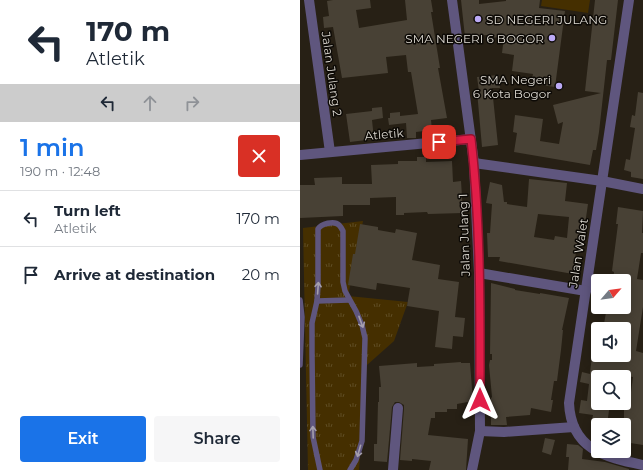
<!DOCTYPE html>
<html lang="en">
<head>
<meta charset="utf-8">
<style>
  body { margin:0; font-family:Montserrat,sans-serif; background:#f6f6f7; color:#1f2937; height:100vh; display:flex; flex-direction:column; font-size:15px; white-space:nowrap }
  * { box-sizing:border-box; margin:0 }
  p { font-size:13px; color:#747a83 }
  .icon { flex:none; width:22px; height:22px; fill:none; stroke:currentColor; stroke-width:2; stroke-linecap:round; stroke-linejoin:round }
  .map { position:relative; flex:1; overflow:hidden }
  .details { display:flex; flex-direction:column; background:#fff; width:300px }
  .details>* { flex:none }
  .top-card { background:#fff; color:#1f2937; overflow:hidden }
  .needle { width:26px; rotate:62deg }
  .fabs { position:absolute; left:291px; top:274px; display:grid; gap:8px }
  .fabs a { display:grid; place-items:center; width:40px; height:40px; border-radius:4px; background:#fff; box-shadow:0 2px 10px #0003; font-size:20px }
  .pin { position:absolute; display:grid; place-items:center; width:34px; height:34px; color:#fff; margin:-17px; border-radius:8px; box-shadow:0 2px 6px #0006 }
  .me { position:absolute; width:44px; margin:-22px; rotate:0deg; stroke-linejoin:round; filter:drop-shadow(0 0 3px #0008) }
  .turn { display:flex; align-items:center; gap:14px; height:84px; padding:0 20px; font-size:18px }
  .turn .icon { width:52px; height:52px; stroke-width:2.5 }
  .turn b { display:block; font-size:28px; line-height:34px }
  .lanes { display:flex; align-items:center; height:38px; padding:0 20px; background:#0003; justify-content:center; gap:20px; direction:ltr }
  .lanes .off { opacity:.35 }
  .round { display:grid; place-items:center; flex:none; width:42px; height:42px; border-radius:4px; background:#f6f6f7 }
  .overview { display:flex; align-items:center; justify-content:space-between; height:68px; padding:0 20px }
  h1 { font-size:24px; font-weight:600; line-height:30px; color:#1a73e8 }
  .cta { display:flex; gap:8px; margin-top:auto; padding:8px 20px }
  .cta a { flex:1; height:46px; border-radius:4px; background:#1a73e8; color:#fff; font-size:16px; font-weight:600; line-height:46px; text-align:center }
  .cta a+a { background:#f6f6f7; color:#1f2937 }
  ul { padding:0; list-style:none }
  li { display:flex; align-items:center; gap:12px; height:56px; padding:0 20px; border-top:1px solid #e0e1e3 }
  li div { flex:1 }
  li b { display:block; font-size:15px }
  li em { font-style:normal }
  main { display:flex; flex:1; min-height:0 }
  .map>svg:first-child { display:block }
</style>
</head>
<body>
<main>
<section class="details">
<div class="top-card">
<div class="turn"><svg class="icon" aria-label="left" viewBox="0 0 24 24"><path d="M17 20v-9H6M10 6l-5 5 5 5"/></svg><div><b>170 m</b>Atletik</div></div>
<div class="lanes"><svg class="icon" aria-label="left" viewBox="0 0 24 24"><path d="M17 20v-9H6M10 6l-5 5 5 5"/></svg><svg class="icon off" aria-label="ahead" viewBox="0 0 24 24"><path d="M12 20V5M6 11l6-6 6 6"/></svg><svg class="icon off" aria-label="right" viewBox="0 0 24 24"><path d="M7 20v-9h11M14 6l5 5-5 5"/></svg></div>
</div>
<div class="overview"><div><h1>1 min</h1><p>190 m · 12:48</p></div><a class="round" style="background:#d93025;color:#fff"><svg class="icon" aria-label="close" viewBox="0 0 24 24"><path d="M6 6l12 12M18 6L6 18"/></svg></a></div>
<ul>
<li><svg class="icon" aria-label="left" viewBox="0 0 24 24"><path d="M17 20v-9H6M10 6l-5 5 5 5"/></svg><div><b>Turn left</b><p>Atletik</p></div><em>170 m</em></li>
<li><svg class="icon" aria-label="arrive" viewBox="0 0 24 24"><path d="M6 21V4h12l-3 4 3 4H6"/></svg><div><b>Arrive at destination</b></div><em>20 m</em></li>
</ul>
<div class="cta"><a>Exit</a><a>Share</a></div>
</section>
<div class="map">
<svg width="343" height="470" viewBox="0 0 343 470">
  <defs>
    <pattern id="grass-tufts" width="24" height="20" patternUnits="userSpaceOnUse"><rect width="24" height="20" fill="#452f00"/><path d="M3 7l-1-3M5 7V3M7 7l1-3M15 17l-1-3M17 17v-4M19 17l1-3" fill="none" stroke="#5f4d24"/></pattern>
  </defs>
  <rect width="100%" height="100%" fill="#272015"/>
  <polygon fill="url(#grass-tufts)" points="63,221 48,296 108,302 94,341 67,365 59,470 8,470 3,228"/>
  <polygon fill="#452f00" points="242,0 290,0 288,13 241,6"/>
  <g fill="#484135" fill-rule="evenodd">
    <polygon points="33,0 70,0 71,8 56,10 59,28 107,20 105,0 131,0 133,12 131,12 140,68 138,68 147,118 131,120 132,130 116,132 116,138 107,138 106,123 89,125 88,118 90,118 90,113 100,112 100,116 118,114 111,72 108,72 106,55 86,57 88,73 42,78 33,27 24,28 23,17 29,16 27,1"/>
    <polygon points="161,0 179,0 179,4 206,1 206,0 240,0 239,8 265,11 255,87 248,86 248,84 248,86 237,84 237,80 232,79 233,74 212,71 214,55 202,53 204,37 187,38 187,35 165,37"/>
    <polygon points="295,0 318,0 311,60 307,60 299,132 296,150 293,150 290,165 214,152 217,133 213,132 215,115 243,119 240,141 259,144 263,122 258,124 253,105 301,93 285,91"/>
    <polygon points="199,75 200,88 192,88 198,145 182,147 177,91 179,91 177,77"/>
    <polygon points="338,92 343,93 343,179 331,177 331,172 324,170 326,159 330,160 335,128 330,127 332,115 335,116"/>
    <polygon points="82,107 83,118 72,120 74,139 50,142 46,114 72,111 72,108"/>
    <polygon points="117,157 126,157 126,162 152,161 153,182 161,181 163,213 128,214 127,212 104,213 104,215 96,215 96,197 70,198 70,205 43,205 43,216 0,218 0,185 15,185 14,178 42,177 42,184 72,184 71,165 98,164 98,161 117,161"/>
    <path d="M 229,179 L 267,183 L 265,201 L 288,204 L 283,238 L 278,237 L 273,274 L 199,261 L 200,257 L 188,257 L 187,233 L 190,233 L 192,204 L 186,203 L 190,182 L 202,185 L 204,202 L 207,202 L 207,204 L 227,207 ZM 238,214 L 269,217 L 267,238 L 255,236 L 254,240 L 234,237 Z"/>
    <polygon points="318,207 343,211 342,233 343,233 343,253 341,253 337,279 343,280 343,307 336,351 343,353 343,445 324,442 324,391 331,392 333,377 315,374 314,377 298,377 295,399 298,400 298,403 310,403 307,425 291,425 293,415 279,413 281,400 287,401 289,384 280,382 282,372 290,374 292,355 324,355 324,329 303,329 307,307 324,307 324,281 313,281 314,272 312,271 318,224 316,224"/>
    <polygon points="60,224 78,227 78,230 95,233 96,229 117,233 112,260 140,265 138,279 159,282 155,317 165,318 163,337 153,336 152,349 135,347 139,311 107,306 110,288 77,283 76,290 48,285 53,254 55,254"/>
    <polygon points="191,283 215,289 215,290 240,294 240,293 269,298 262,330 263,330 261,350 257,381 254,381 251,400 253,400 251,412 231,408 230,415 206,417 207,425 191,425 191,398 192,397 189,365 190,360 192,360 192,354 190,354"/>
    <polygon points="161,362 161,363 170,363 173,401 157,404 157,409 147,409 147,412 135,412 135,418 131,418 128,435 168,439 166,470 129,470 131,461 112,459 112,461 100,460 104,409 104,405 99,402 95,402 92,407 87,462 74,461 74,444 77,444 78,402 79,402 79,387 81,387 79,366 117,363 117,367 134,366 134,364"/>
    <polygon points="245,438 255,440 251,455 242,452"/>
    <polygon points="267,444 278,445 283,449 282,459 305,462 329,469 329,470 268,470 269,457 266,457"/>
  </g>
  <g fill="none" stroke-linecap="round" stroke-linejoin="round">
    <g stroke="#5f567e" stroke-width="5.5">
      <polyline points="0,300 2,317 0,365"/>
      <polyline points="17,301 49,300"/>
      <path d="M 20,470 L 13,437 L 12,354 L 12,323 L 17,301 L 18,286 L 18,229 C 21,224 34,220 39,225 C 41,227 42,229 43,231 L 43,282 L 45,291 L 56,311 L 62,325 L 65,338 L 62,441 L 56,460 L 50,470"/>
    </g>
    <g stroke="#5f567e" stroke-width="10">
      <polyline points="9,0 30,152"/>
      <polyline points="152,0 174,163 179,273 180,431 172,470"/>
      <path d="M 329,0 L 269,403 C 271,449 304,457 343,465"/>
      <polyline points="0,155 171,139"/>
      <polyline points="174,163 302,181 343,189"/>
      <polyline points="179,273 286,291"/>
      <polyline points="180,431 204,432 274,427"/>
      <polyline points="93,470 98,408"/>
    </g>
  </g>
  <defs><path id="oneway-shaft" d="M-6 0H5M1.5-3L5.5 0L1.5 3" fill="none" stroke-width="1.6" stroke-linecap="round" stroke-linejoin="round"/></defs>
  <g stroke="#a59fad">
    <use href="#oneway-shaft" transform="translate(18 288) rotate(-86)"/>
    <use href="#oneway-shaft" transform="translate(61 322) rotate(70)"/>
    <use href="#oneway-shaft" transform="translate(13 432) rotate(-92)"/>
    <use href="#oneway-shaft" transform="translate(59 451) rotate(106)"/>
  </g>
  <g fill="none" stroke-linecap="round" stroke-linejoin="round">
    <defs>
      <path id="route" d="M 139,142 L 171,139 C 181,225 180,313 180,400"/>
    </defs>
    <use href="#route" stroke="#92132f" stroke-width="10"/>
    <use href="#route" stroke="#e11d48" stroke-width="7"/>
  </g>
  <g fill="#bcaaf6" stroke="#0d0a06" stroke-width="1.5">
    <circle cx="178" cy="19" r="4"/>
    <circle cx="252" cy="38" r="4"/>
    <circle cx="259" cy="86" r="4"/>
  </g>
  <g text-anchor="middle" dominant-baseline="central" stroke-width="3" stroke-linejoin="round" paint-order="stroke">
    <g font-size="12" fill="#dfdbd3" stroke="#0d0a06" text-anchor="end">
      <text x="186" y="19" text-anchor="start">SD NEGERI JULANG</text>
      <text x="244" y="38">SMA NEGERI 6 BOGOR</text>
      <text x="251" y="79">SMA Negeri<tspan x="251" dy="14">6 Kota Bogor</tspan></text>
    </g>
    <g font-size="12" fill="#dfdbd3" stroke="#0d0a06">
      <text transform="translate(32 74) rotate(82)">Jalan Julang 2</text>
      <text transform="translate(84 134) rotate(-5)">Atletik</text>
      <text transform="translate(164 235) rotate(-92)">Jalan Julang 1</text>
      <text transform="translate(278 253) rotate(-81)">Jalan Walet</text>
    </g>
  </g>
</svg>
<div class="fabs">
<a><svg class="needle" viewBox="-14 -14 28 28"><path d="M0-13l5 13h-10z" fill="#e53935"/><path d="M0 13l5-13h-10z" fill="#747a83"/></svg></a>
<a><svg class="icon" aria-label="sound" viewBox="0 0 24 24"><path d="M4 9h4l5-4v14l-5-4H4zM17 9q2 3 0 6"/></svg></a>
<a><svg class="icon" aria-label="search" viewBox="0 0 24 24"><circle cx="10" cy="10" r="6"/><path d="M15 15l6 6"/></svg></a>
<a><svg class="icon" aria-label="layers" viewBox="0 0 24 24"><path d="M12 4l9 5-9 5-9-5zM3 14l9 5 9-5"/></svg></a>
</div>
<div class="pin" style="left:139px;top:142px;background:#d93025"><svg class="icon" aria-label="arrive" viewBox="0 0 24 24"><path d="M6 21V4h12l-3 4 3 4H6"/></svg></div>
<svg class="me" style="left:180px;top:400px" viewBox="-20 -20 40 40"><path d="M0-17L14 15 0 8-14 15z" fill="#e11d48" stroke="#fff" stroke-width="4"/></svg>
</div>
</main>
</body>
</html>
